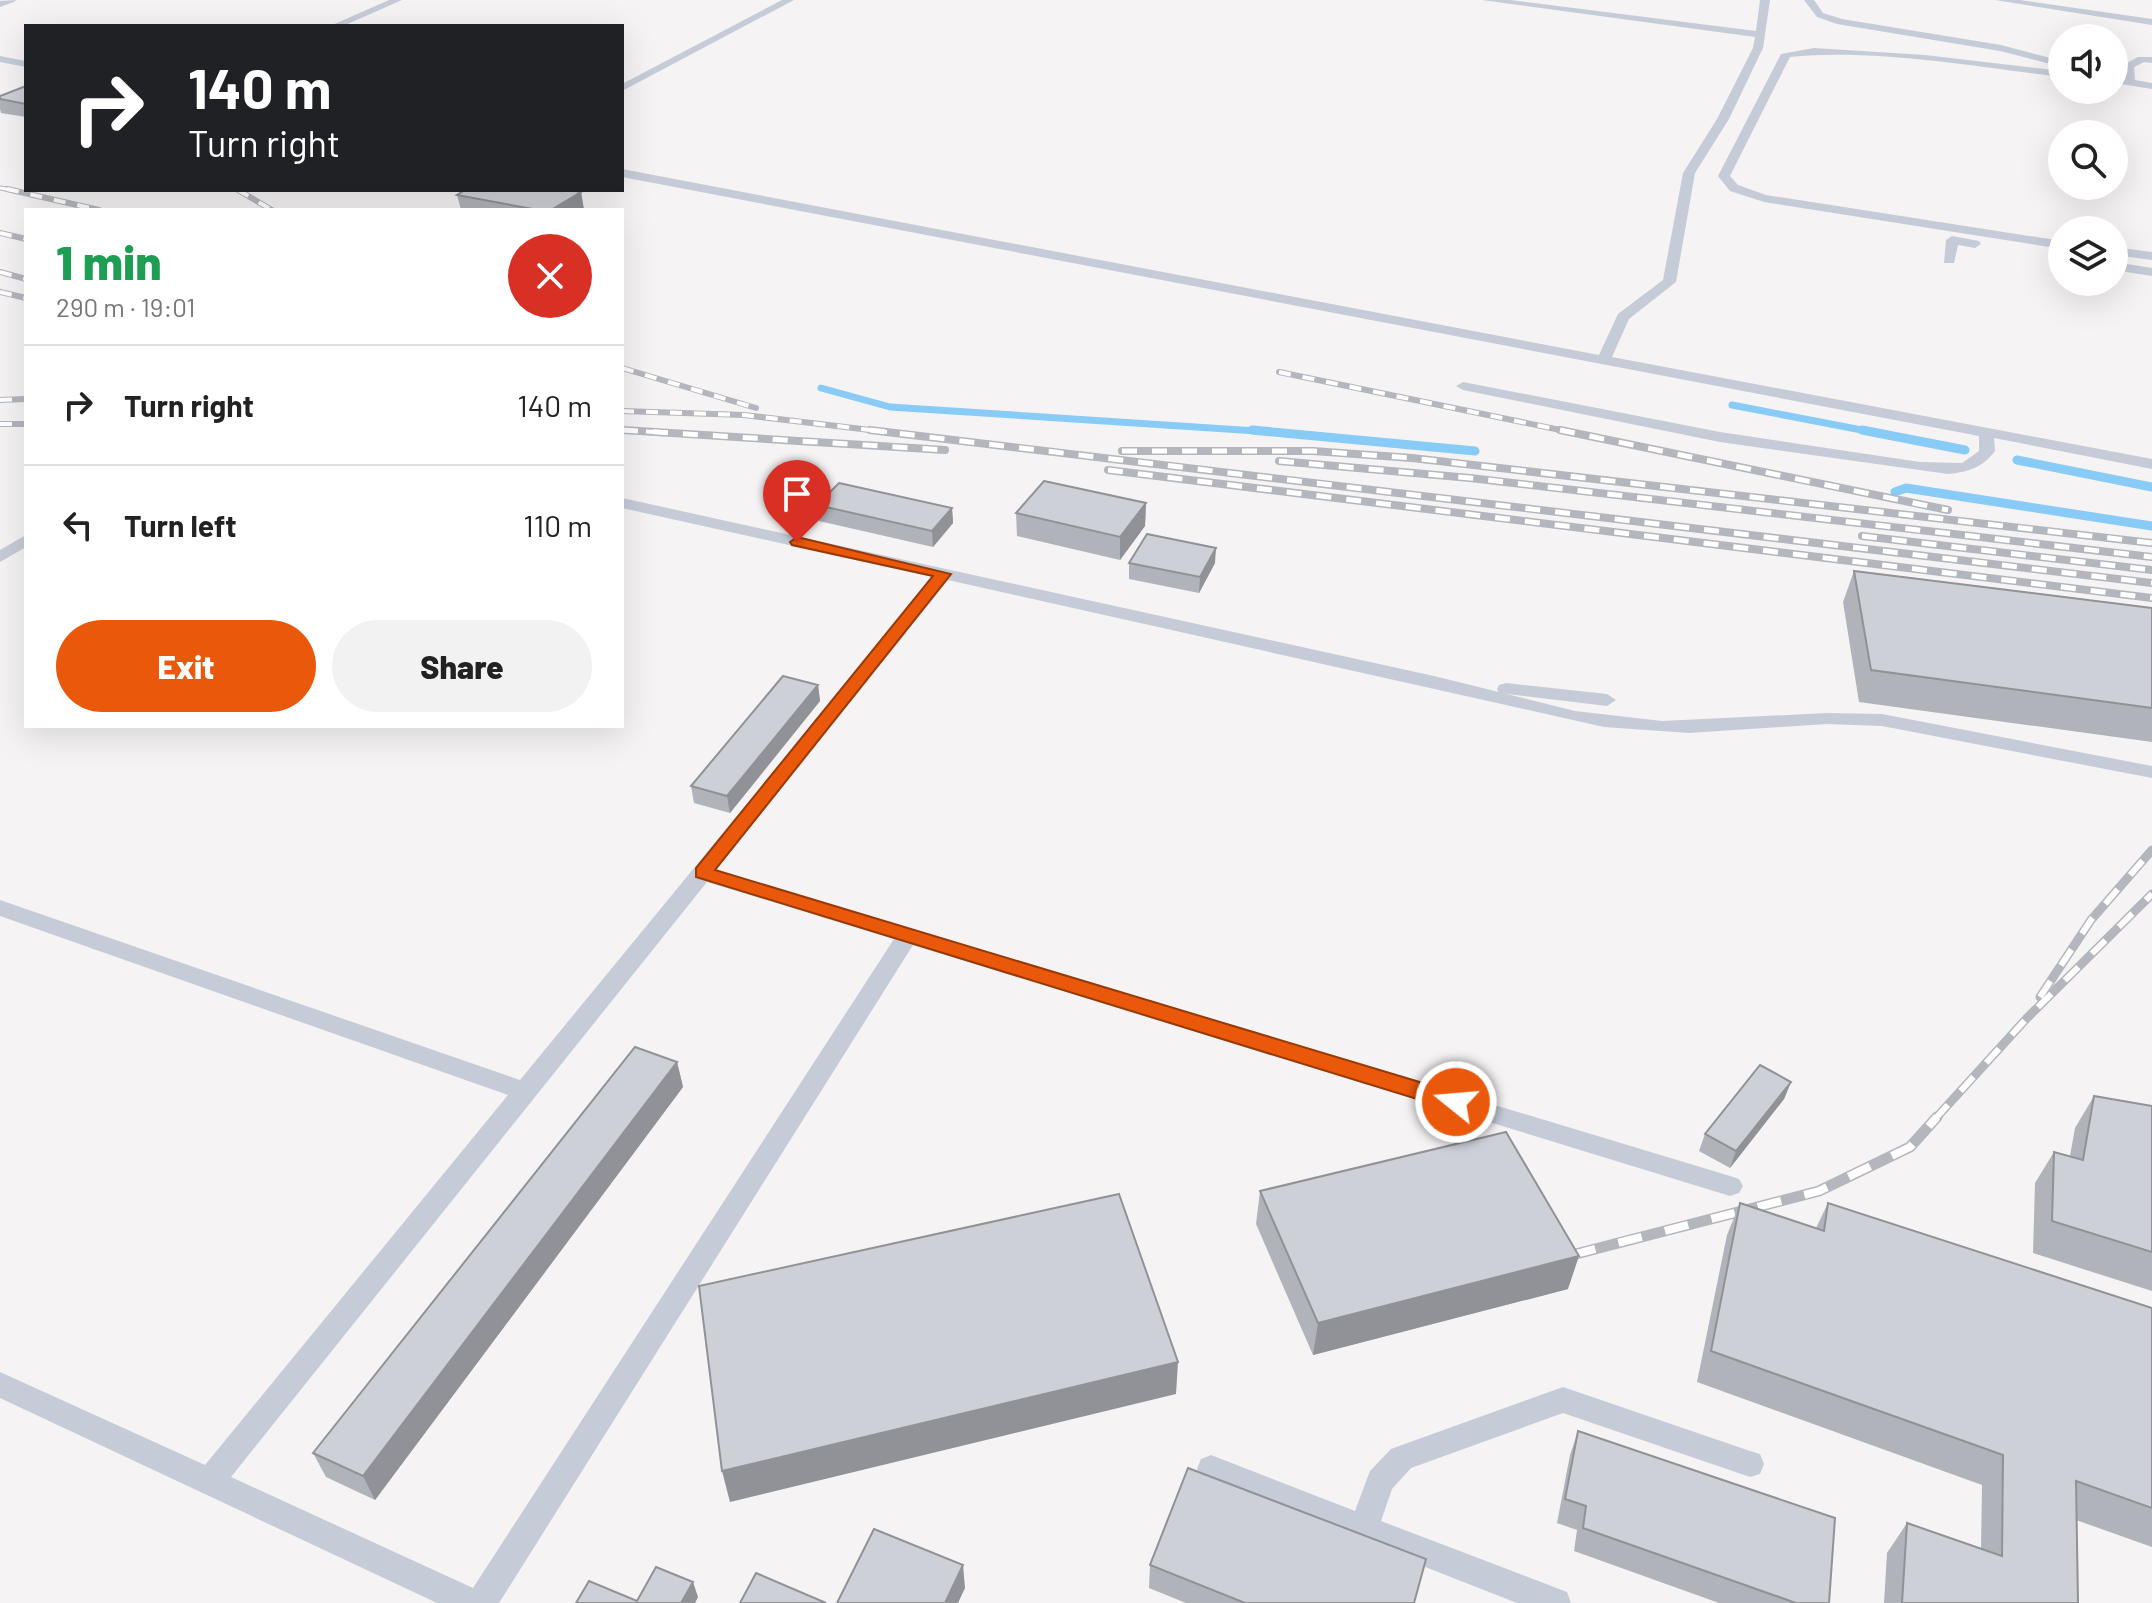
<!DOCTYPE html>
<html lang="en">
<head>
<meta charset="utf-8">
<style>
  body { margin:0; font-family:Barlow,sans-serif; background:#f2f2f2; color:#222; height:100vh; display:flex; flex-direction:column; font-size:30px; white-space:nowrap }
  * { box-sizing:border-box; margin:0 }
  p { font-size:26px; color:#767676 }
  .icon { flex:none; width:44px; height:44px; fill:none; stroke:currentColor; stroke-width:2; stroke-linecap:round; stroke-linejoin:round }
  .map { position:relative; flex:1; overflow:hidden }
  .sheet { position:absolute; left:24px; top:208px; width:600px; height:520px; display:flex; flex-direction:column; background:#fff; border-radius:0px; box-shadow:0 8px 32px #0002 }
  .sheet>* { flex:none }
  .hud { position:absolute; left:24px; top:24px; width:600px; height:168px; border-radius:0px; box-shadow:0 8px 32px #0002; background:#202124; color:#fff; overflow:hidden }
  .fabs { position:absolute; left:2048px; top:24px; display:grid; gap:16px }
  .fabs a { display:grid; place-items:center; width:80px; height:80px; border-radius:50%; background:#fff; box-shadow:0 8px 32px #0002; font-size:40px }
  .pin { position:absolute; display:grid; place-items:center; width:68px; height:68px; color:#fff; margin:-82px -34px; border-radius:50% 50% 50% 0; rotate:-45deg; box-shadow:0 0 8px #0007 }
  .pin .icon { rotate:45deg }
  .me { position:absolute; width:88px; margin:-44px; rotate:287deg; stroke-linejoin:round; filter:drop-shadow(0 0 6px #0008) }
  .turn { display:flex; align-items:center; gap:28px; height:168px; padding:0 32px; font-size:36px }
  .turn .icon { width:104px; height:104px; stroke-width:2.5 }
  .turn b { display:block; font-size:56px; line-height:68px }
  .round { display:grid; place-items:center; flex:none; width:84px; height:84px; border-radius:42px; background:#f2f2f2 }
  .head { display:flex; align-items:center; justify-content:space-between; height:136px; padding:0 32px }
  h1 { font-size:48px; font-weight:800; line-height:60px; color:#1e9e55 }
  .primary-button { display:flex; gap:16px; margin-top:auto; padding:16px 32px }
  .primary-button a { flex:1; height:92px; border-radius:48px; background:#ea580c; color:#fff; font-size:32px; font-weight:800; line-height:92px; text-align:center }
  .primary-button a+a { background:#f2f2f2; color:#222 }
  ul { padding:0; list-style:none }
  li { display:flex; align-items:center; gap:24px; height:120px; padding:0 32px; border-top:2px solid #e0e0e0 }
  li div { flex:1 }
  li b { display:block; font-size:30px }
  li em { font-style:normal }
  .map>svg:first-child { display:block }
</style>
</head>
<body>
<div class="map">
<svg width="2152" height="1603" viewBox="0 0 2152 1603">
  <rect width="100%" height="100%" fill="#f5f3f3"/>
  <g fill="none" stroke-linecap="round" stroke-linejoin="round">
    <g stroke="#87cbf6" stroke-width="7">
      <polyline points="821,388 890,407 1273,432"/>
      <polyline points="1732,405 1872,432"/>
    </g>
    <g stroke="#87cbf6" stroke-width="9">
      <polyline points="1252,430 1475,451"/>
      <polyline points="1862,430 1965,450"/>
      <polyline points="2017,460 2152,487"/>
      <polyline points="1895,492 1906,488 2152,526"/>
    </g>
    <g fill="#c5ccd8" fill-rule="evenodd">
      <polygon points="16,0 14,2 0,7 0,1"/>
      <polygon points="389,0 402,0 343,26 330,26"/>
      <polygon points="782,0 794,0 622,91 622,84"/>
      <path d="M 1482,0 L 1510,0 L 1756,31 L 1760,0 L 1770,0 L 1763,48 L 1729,119 L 1695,173 L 1676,282 L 1629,319 L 1612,357 L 2152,459 L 2152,469 L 1994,438 L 1995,451 C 1982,468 1968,472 1948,474 L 1720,442 L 1463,390 L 1456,386 L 1463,382 L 1720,432 L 1920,462 L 1962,463 L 1979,451 L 1979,436 L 622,177 L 622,169 L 1599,355 L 1618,314 L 1663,280 L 1683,173 L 1717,119 L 1753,48 L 1755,37 Z"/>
      <polygon points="1804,0 1814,0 1823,13 1842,19 2001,45 2062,61 2062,67 2000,51 1837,24 1817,17"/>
      <polygon points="1995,0 2020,0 2152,19 2152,25"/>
      <path d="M 1814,48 L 1925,55 L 2062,71 L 2062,77 C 1978,67 1872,48 1790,57 L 1730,176 L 1738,185 L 1766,195 L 2062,241 L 2062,249 L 1764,202 L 1730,191 L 1718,176 L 1781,54 Z"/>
      <polygon points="0,56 26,61 26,67 0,62"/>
      <polygon points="2138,57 2152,57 2152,63 2144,62 2134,67 2135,80 2152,83 2152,89 2114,83 2114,77 2125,78 2125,64"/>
      <polygon points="1952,236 1979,241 1981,244 1975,248 1958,245 1954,263 1944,263 1946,240"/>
      <polygon points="2114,247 2152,252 2152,260 2114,255"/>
      <polygon points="2114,262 2152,268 2152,276 2114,270"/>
      <path d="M 622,498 L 1434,676 L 1575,711 L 1662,721 L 1827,713 L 1882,714 L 2152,766 L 2152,778 L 1882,726 L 1827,724 L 1689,733 L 1604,727 L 948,580 L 716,870 L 1730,1176 L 1739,1179 L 1743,1186 L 1739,1193 L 1730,1196 L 913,945 L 499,1603 L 437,1603 L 0,1398 L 0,1372 L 205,1465 L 508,1095 L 0,916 L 0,900 L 520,1080 L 933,577 L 622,508 ZM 707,882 L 894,939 L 473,1588 L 231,1477 Z"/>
      <polygon points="26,535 26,547 0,562 0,550"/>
      <polygon points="1506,683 1607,694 1616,700 1607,706 1499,693 1497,689 1499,685"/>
      <polygon points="1563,1387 1750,1451 1760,1454 1764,1464 1760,1474 1750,1477 1563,1413 1411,1468 1392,1489 1381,1521 1567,1592 1571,1603 1517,1603 1201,1479 1197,1469 1201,1459 1211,1455 1355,1511 1370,1471 1391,1449"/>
    </g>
    <defs>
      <polyline id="rail-far4" points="0,188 16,191"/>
      <g id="rail-far3">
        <polyline points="7,189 99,210"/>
        <polyline points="238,190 272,210"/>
        <polyline points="0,233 26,239"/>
        <polyline points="0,272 26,279"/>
        <polyline points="0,292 26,298"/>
        <polyline points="622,368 756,408"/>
        <polyline points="1279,372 1570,432"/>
        <polyline points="0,400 26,399"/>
        <polyline points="622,411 744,415 887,432"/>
        <polyline points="0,424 26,424"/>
        <polyline points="622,430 655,432"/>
      </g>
      <g id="rail-far2">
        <polyline points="623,430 945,450"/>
        <polyline points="870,430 2152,583"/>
        <polyline points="1560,430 1948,510"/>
        <polyline points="1122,451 1313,451 1412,458 2152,543"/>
        <polyline points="1279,461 1470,478 2152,557"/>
        <polyline points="1108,470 2152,598"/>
        <polyline points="1862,536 2152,570"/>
      </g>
      <g id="rail-far1">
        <polyline points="2040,997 2091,920 2152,850"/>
        <polyline points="1935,1119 2027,1018 2152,894"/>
      </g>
      <polyline id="rail" points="1572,1255 1819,1191 1910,1147 1937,1117"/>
    </defs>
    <use href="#rail-far4" stroke="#b4b6bd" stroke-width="5"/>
    <use href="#rail-far3" stroke="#b4b6bd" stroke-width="6"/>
    <use href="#rail-far2" stroke="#b4b6bd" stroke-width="8"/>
    <use href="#rail-far1" stroke="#b4b6bd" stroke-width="9"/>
    <use href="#rail" stroke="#b4b6bd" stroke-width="11"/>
    <use href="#rail-far4" stroke="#fff" stroke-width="3" stroke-dasharray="10" stroke-linecap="butt"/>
    <use href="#rail-far3" stroke="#fff" stroke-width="4" stroke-dasharray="12" stroke-linecap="butt"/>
    <use href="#rail-far2" stroke="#fff" stroke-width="5" stroke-dasharray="15" stroke-linecap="butt"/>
    <use href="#rail-far1" stroke="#fff" stroke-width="6" stroke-dasharray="19" stroke-linecap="butt"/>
    <use href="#rail" stroke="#fff" stroke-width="8" stroke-dasharray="24" stroke-linecap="butt"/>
  </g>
  <g fill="#b1b3ba">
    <polygon points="26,86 26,117 1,113 0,109 0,96"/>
    <polygon points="581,192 584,210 461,210 457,195"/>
    <polygon points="1146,503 1145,526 1120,560 1017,536 1016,513"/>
    <polygon points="817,505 952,508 953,523 933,547 819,521"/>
    <polygon points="1129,563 1215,563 1199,593 1129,579"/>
    <polygon points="1854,571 2152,608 2152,742 1859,702 1843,602"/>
    <polygon points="818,685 820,701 730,813 694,803 691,786"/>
    <polygon points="677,1062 683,1087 375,1500 326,1477 313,1453"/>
    <polygon points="1791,1082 1784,1099 1730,1168 1699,1151 1705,1134"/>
    <polygon points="2094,1096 2152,1106 2152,1291 2033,1253 2035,1183 2054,1152 2070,1156 2075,1128"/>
    <polygon points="1260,1191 1568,1289 1313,1355 1256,1224"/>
    <polygon points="1740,1203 1816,1228 1828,1203 2152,1308 2152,1547 2076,1520 2078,1603 1884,1603 1887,1553 1907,1523 1981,1549 1982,1485 1697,1382 1727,1235"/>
    <polygon points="1578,1431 1829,1603 1719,1603 1574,1551 1577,1530 1557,1523 1570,1455"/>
    <polygon points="1150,1565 1414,1603 1186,1603 1149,1588"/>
  </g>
  <g fill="#909297">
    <polygon points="581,192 584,210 551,210"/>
    <polygon points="1146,503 1145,526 1120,560 1120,537"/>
    <polygon points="952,508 953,523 933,547 932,531"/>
    <polygon points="1216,548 1215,563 1199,593 1200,577"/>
    <polygon points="818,685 820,701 730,813 727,796"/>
    <polygon points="677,1062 683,1087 375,1500 363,1476"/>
    <polygon points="1791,1082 1784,1099 1730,1168 1736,1151"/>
    <polygon points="1579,1256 1568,1289 1313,1355 1318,1323"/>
    <polygon points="1178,1362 1176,1394 730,1502 722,1471"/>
    <polygon points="963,1565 965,1588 958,1603 945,1603"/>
    <polygon points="693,1582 698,1597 695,1603 681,1603"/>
  </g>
  <g fill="#ced0d8" stroke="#909297" stroke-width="2">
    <polygon points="26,86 26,104 0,99 0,96"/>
    <polygon points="465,190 571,190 581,192 551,210 538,210 457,195"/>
    <polygon points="1044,481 1146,503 1120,537 1016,513"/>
    <polygon points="839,483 952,508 932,531 817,505"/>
    <polygon points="1147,534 1216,548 1200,577 1129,563"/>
    <polygon points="1854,571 2152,608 2152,708 1871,670"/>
    <polygon points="783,676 818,685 727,796 691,786"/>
    <polygon points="635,1047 677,1062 363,1476 313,1453"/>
    <polygon points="1760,1065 1791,1082 1736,1151 1705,1134"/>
    <polygon points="2094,1096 2152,1106 2152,1252 2052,1221 2054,1152 2083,1160"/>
    <polygon points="1506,1132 1579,1256 1318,1323 1260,1191"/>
    <polygon points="1119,1194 1178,1362 722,1471 699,1286"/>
    <polygon points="1740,1203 1824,1231 1828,1203 2152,1308 2152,1508 2076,1481 2078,1603 1902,1603 1907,1523 2002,1556 2003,1455 1711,1351"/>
    <polygon points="1578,1431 1835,1518 1829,1603 1796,1603 1583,1528 1586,1506 1565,1499"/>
    <polygon points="1188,1468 1426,1559 1414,1603 1245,1603 1150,1565"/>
    <polygon points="874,1529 963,1565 945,1603 837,1603"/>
    <polygon points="656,1567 693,1582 681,1603 576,1603 589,1581 637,1601"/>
    <polygon points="756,1573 826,1603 740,1603"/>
  </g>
  <polygon fill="#ea580c" stroke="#983908" stroke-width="2" points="797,537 951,574 715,870 1456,1093 1466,1102 1463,1108 1456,1111 696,877 696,868 933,576 792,545 790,542"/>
</svg>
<div class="fabs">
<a><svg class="icon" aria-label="sound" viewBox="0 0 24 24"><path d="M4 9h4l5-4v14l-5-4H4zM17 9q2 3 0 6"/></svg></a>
<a><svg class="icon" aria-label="search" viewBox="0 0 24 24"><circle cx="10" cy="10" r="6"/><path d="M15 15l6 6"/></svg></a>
<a><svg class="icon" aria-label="layers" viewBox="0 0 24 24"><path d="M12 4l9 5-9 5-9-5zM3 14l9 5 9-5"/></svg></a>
</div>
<div class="pin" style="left:797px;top:542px;background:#d93025"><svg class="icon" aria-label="arrive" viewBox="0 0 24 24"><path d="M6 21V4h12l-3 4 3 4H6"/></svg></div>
<svg class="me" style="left:1456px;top:1102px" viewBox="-20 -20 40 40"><circle r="17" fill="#ea580c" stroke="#fff" stroke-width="3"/><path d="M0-11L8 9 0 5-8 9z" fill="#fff"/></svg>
<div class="hud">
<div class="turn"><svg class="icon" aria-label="right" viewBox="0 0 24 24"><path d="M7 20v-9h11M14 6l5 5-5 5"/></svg><div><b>140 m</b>Turn right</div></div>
</div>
<section class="sheet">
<div class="head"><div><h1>1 min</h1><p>290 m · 19:01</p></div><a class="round" style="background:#d93025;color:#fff"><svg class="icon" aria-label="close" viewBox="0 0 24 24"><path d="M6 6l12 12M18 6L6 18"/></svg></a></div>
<ul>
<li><svg class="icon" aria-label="right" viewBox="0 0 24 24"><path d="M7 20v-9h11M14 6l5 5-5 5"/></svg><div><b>Turn right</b></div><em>140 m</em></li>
<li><svg class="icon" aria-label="left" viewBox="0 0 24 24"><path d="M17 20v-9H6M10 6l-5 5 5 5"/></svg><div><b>Turn left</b></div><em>110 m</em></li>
</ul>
<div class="primary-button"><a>Exit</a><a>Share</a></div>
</section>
</div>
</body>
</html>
